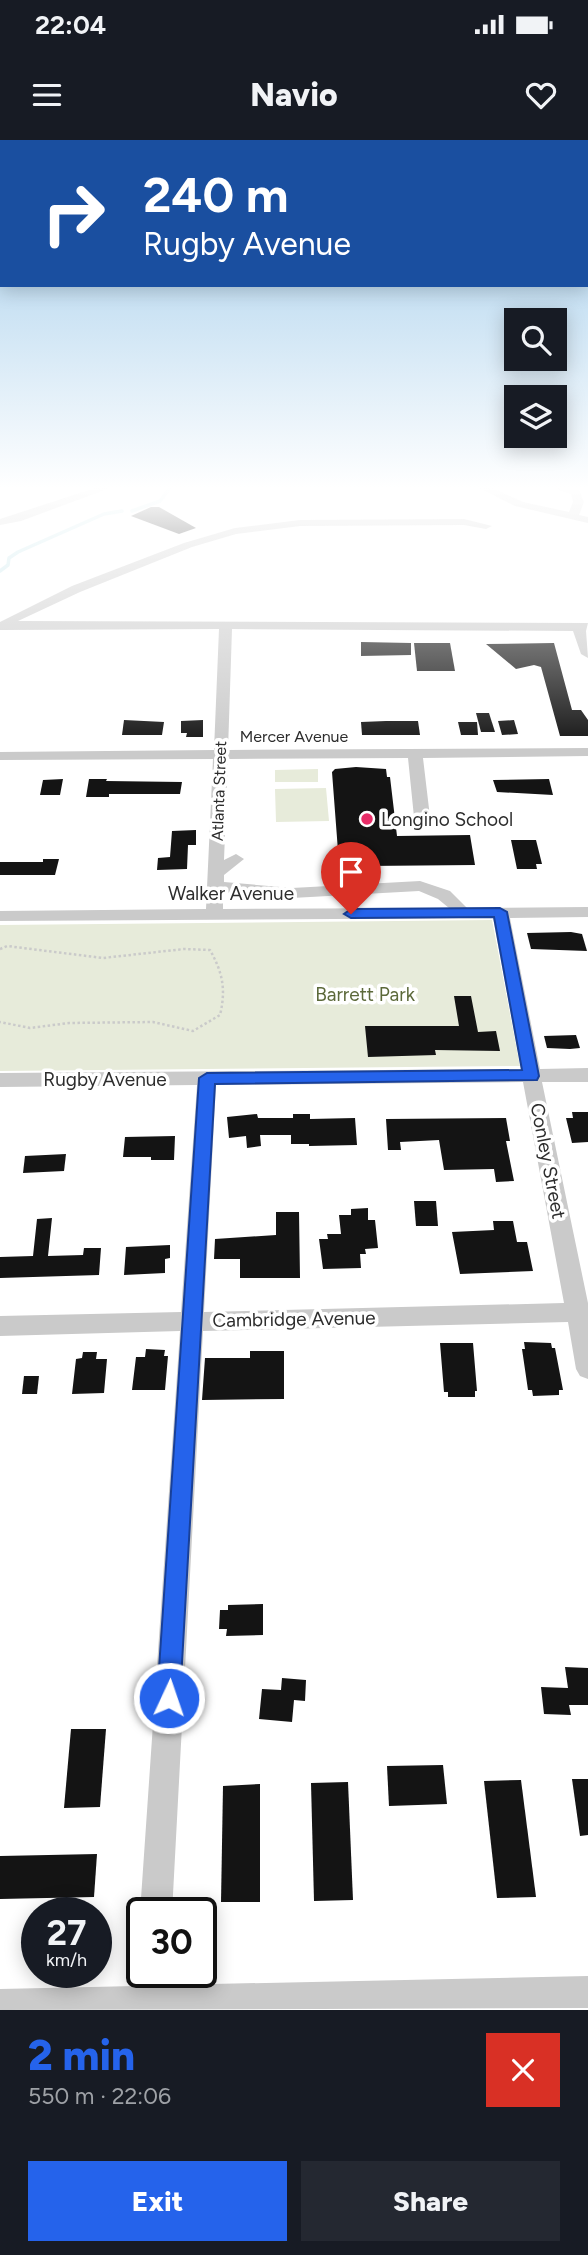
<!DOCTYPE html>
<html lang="en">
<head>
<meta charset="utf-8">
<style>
  body { margin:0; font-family:Figtree,sans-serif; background:#242831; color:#f1f3f6; height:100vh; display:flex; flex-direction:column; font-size:26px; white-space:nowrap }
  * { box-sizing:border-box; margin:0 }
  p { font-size:23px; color:#9ea1a6 }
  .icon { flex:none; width:38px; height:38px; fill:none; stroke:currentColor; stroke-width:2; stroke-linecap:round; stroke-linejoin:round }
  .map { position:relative; height:1870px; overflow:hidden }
  .details { display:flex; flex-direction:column; background:#171b24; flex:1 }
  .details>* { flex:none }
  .guide { position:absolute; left:0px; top:0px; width:588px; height:147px; box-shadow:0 4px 18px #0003; background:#1a4fa0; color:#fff; overflow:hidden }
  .tools { position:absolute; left:504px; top:168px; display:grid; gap:14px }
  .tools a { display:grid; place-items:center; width:63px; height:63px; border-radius:0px; background:#171b24; box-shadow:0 4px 18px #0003; font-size:35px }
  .speed { position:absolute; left:21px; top:1757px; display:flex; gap:14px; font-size:35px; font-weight:700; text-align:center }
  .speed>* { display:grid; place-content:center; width:91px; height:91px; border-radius:50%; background:#171b24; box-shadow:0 4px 18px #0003; line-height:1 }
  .speed small { font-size:18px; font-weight:400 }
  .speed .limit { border:4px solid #111; border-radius:10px; background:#fff; color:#111 }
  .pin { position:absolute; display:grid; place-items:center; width:60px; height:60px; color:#fff; margin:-72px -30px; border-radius:50% 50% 50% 0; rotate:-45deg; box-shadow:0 0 7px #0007 }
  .pin .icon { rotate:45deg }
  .me { position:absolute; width:77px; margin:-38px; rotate:3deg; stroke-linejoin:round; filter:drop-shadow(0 0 5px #0008) }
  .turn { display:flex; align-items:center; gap:24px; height:147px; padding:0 28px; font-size:32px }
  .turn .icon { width:91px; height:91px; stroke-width:2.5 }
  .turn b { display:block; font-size:49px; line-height:60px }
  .round { display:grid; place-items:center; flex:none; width:74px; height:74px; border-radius:0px; background:#242831 }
  .headline { display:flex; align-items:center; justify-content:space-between; height:119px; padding:0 28px }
  h1 { font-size:42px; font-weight:800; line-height:52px; color:#2563eb }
  .action { display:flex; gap:14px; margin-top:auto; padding:14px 28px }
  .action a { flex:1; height:80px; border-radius:0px; background:#2563eb; color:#fff; font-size:28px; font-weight:800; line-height:80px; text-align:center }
  .action a+a { background:#242831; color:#f1f3f6 }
  .status { display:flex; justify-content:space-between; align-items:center; height:49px; padding:0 35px; background:#171b24; direction:ltr }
  .status svg { height:19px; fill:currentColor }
  header { display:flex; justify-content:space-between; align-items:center; height:91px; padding:0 28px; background:#171b24; font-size:32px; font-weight:800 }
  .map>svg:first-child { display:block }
</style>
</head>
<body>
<div class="status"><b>22:04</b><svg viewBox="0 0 49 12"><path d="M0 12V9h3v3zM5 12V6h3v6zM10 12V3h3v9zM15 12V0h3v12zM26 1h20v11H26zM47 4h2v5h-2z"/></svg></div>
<header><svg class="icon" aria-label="menu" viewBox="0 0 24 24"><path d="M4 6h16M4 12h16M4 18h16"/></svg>Navio<svg class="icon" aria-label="heart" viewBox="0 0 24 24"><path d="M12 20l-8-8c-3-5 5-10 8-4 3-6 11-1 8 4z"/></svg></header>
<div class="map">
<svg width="588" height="1870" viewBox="0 0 588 1870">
  <rect width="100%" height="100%" fill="#fff"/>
  <g fill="#e7ebda">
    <polygon points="318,629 318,642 275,642 275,630"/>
    <polygon points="326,648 329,681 276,682 275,649"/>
    <polygon points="492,780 520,926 0,931 0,785"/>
  </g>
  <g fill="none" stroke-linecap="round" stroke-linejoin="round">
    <g stroke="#c6e6eb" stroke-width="3.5">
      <polyline points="132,371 160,361 170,348"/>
      <polyline points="0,431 8,425 9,418 18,412 104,374 122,371"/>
    </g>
  </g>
  <g fill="#141414">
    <polygon points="151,367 159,367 196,388 179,394 131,376"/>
    <polygon points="361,502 411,503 411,515 361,516"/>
    <polygon points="414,503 450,503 455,531 417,531"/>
    <polygon points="554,503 572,570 581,570 588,580 588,596 560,596 541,527 534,525 516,529 486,504"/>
    <polygon points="476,573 489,573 495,592 481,592"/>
    <polygon points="124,580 164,582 162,595 122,595"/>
    <polygon points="203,580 203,597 186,597 187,593 181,593 181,581"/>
    <polygon points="514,580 518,594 502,595 498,581"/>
    <polygon points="386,581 418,581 420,595 362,595 361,582"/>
    <polygon points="458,582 477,582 478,595 461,595"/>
    <polygon points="356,627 386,629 387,637 390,637 397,696 470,695 475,725 366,726 366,720 353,720 353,714 338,711 332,632 335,629"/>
    <polygon points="63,639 60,655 40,655 43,640"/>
    <polygon points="89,639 107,639 106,641 182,642 180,654 109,654 109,657 86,657"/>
    <polygon points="549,639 553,655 497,652 493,640"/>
    <polygon points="196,690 196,705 188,705 187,729 157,730 158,718 170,717 172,691"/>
    <polygon points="511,700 536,700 542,724 536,724 537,729 517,729"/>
    <polygon points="43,719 59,719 55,735 0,735 0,722 43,722"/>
    <polygon points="571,792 582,794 587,811 531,809 527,793"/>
    <polygon points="454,856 471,856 478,892 496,891 500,911 435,910 436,915 368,917 365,886 459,886"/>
    <polygon points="576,895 580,908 570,909 547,908 544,896"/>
    <polygon points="572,972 588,972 588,1002 572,1003 566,978 573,978"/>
    <polygon points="257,974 258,978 293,978 293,974 310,974 310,979 355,978 357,1005 309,1006 309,1004 291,1004 291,995 260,995 261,1006 247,1008 246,996 229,998 227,977"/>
    <polygon points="506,978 510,1001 506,1001 514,1041 496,1042 494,1029 444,1030 439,1000 400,1002 401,1010 388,1010 386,979"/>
    <polygon points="175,996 174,1020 151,1020 151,1017 123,1017 125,997"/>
    <polygon points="66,1014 64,1031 23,1033 25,1016"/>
    <polygon points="414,1061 436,1061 438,1086 416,1086"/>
    <polygon points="368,1068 368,1080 375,1080 378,1108 365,1109 366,1114 360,1114 361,1128 323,1129 319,1099 328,1099 327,1094 341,1094 339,1075 351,1075 351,1069"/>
    <polygon points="276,1072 299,1072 300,1138 240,1138 240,1119 214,1119 215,1099 276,1095"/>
    <polygon points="52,1078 48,1116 83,1115 84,1108 101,1108 99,1135 0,1138 0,1117 33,1116 37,1079"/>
    <polygon points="493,1081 513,1081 517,1102 527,1102 533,1131 460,1134 452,1092 494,1090"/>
    <polygon points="170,1105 170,1118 165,1119 165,1133 124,1135 126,1107"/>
    <polygon points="524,1202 551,1203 552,1208 555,1208 563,1250 559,1250 559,1255 533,1256 532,1250 528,1250 522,1209 525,1209"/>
    <polygon points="440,1203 473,1203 477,1251 475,1251 475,1257 448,1257 448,1252 444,1252"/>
    <polygon points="146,1209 165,1210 164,1216 168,1216 165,1250 132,1250 136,1217 145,1217"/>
    <polygon points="250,1211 284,1211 284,1259 202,1260 205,1218 250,1218"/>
    <polygon points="83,1212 97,1212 96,1219 107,1219 104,1253 72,1254 76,1219 82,1218"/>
    <polygon points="24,1236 39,1236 37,1254 22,1254"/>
    <polygon points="263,1464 263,1495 226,1496 227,1489 219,1489 220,1470 228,1470 228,1465"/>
    <polygon points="565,1527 588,1528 588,1565 569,1565 571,1575 544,1574 541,1547 568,1548"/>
    <polygon points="282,1538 306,1540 305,1561 294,1560 292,1582 259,1579 262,1549 281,1550"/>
    <polygon points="71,1589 106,1589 100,1667 64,1668"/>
    <polygon points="443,1625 447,1664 389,1666 387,1626"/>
    <polygon points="572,1639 588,1639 588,1695 580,1696"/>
    <polygon points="521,1640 536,1757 497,1758 484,1641"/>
    <polygon points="348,1642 353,1760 314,1761 311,1643"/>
    <polygon points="260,1644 260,1762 221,1762 223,1646"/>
    <polygon points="97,1714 94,1757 0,1759 0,1716"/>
  </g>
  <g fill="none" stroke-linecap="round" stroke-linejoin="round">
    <path stroke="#cacaca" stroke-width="2.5" stroke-dasharray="2.5 2.5" stroke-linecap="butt" d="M 0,809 L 7,806 L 103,818 L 184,809 L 210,810 C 223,833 226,850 220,875 L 193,891 L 153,882 L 69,883 L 30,888 L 0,882"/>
    <g fill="#cacaca" fill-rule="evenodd">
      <polygon points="95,348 110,348 21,381 0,385 0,379"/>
      <polygon points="479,348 492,348 523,362 569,372 573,362 571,354 552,348 579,350 584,362 579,375 588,377 588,383 515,366"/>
      <path d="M 464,379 L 492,386 L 486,389 L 464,385 L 300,386 L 236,394 L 192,407 L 80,452 L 18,481 L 588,483 L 586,491 L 588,518 L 581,514 L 573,491 L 232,489 L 228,610 L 588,608 L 588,616 L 423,618 L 430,677 L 422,682 L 414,677 L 408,618 L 228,619 L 224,720 L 236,714 L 244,719 L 224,735 L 224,742 L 292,748 L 420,741 L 450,751 L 467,768 L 588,767 L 588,777 L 510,778 L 540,929 L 588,928 L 588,942 L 542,942 L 588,1163 L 588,1239 L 580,1236 L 576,1229 L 568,1182 L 203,1191 L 172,1773 L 142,1773 L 142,1776 L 140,1773 L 180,1191 L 0,1196 L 0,1176 L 181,1172 L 197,945 L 0,947 L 0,933 L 521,929 L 493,778 L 0,781 L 0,771 L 206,769 L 213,619 L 0,620 L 0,612 L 214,610 L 219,489 L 0,490 L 0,482 L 72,446 L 184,403 L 235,388 L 300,380 ZM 419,751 L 438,759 L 449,768 L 223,769 L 223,752 L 292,758 ZM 523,942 L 564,1163 L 204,1172 L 216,945 Z"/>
      <polygon points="142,1821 142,1832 169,1832 168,1845 588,1836 588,1868 0,1870 0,1849 136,1846"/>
    </g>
  </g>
  <linearGradient id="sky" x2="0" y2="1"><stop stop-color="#9ac8e9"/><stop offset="0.57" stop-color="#fff"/><stop offset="1" stop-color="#fff" stop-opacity="0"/></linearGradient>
  <rect width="588" height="610" fill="url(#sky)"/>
  <polygon fill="#2563eb" stroke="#184099" stroke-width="2" points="500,768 507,772 539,936 537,940 215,944 180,1558 177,1566 169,1569 160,1566 157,1558 199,938 207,933 522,930 494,777 351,778 344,774 351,769"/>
  <circle fill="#e72c67" stroke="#fff" stroke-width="2.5" cx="367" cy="679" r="7"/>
  <g text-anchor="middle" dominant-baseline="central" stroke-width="7" stroke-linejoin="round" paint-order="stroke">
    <g font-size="16" fill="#2d2d2d" stroke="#fff">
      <text x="294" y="596">Mercer Avenue</text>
      <text transform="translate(219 651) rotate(-88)">Atlanta Street</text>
    </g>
    <g font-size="19" fill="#2d2d2d" stroke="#fff" text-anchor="start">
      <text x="381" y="679">Longino School</text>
    </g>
    <g font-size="19" fill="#2d2d2d" stroke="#fff">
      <text x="231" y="753">Walker Avenue</text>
      <text x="105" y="939">Rugby Avenue</text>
      <text transform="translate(548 1021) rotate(79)">Conley Street</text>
      <text transform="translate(294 1179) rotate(-1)">Cambridge Avenue</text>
    </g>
    <g font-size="19" fill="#5c693a" stroke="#fff">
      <text x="365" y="854">Barrett Park</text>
    </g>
  </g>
</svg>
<div class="tools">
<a><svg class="icon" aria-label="search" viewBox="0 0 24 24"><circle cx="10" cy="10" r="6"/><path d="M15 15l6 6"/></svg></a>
<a><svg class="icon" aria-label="layers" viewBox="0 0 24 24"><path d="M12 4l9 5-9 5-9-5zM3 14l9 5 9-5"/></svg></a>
</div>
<div class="speed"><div>27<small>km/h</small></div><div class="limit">30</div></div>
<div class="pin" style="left:351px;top:774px;background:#d93025"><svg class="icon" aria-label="arrive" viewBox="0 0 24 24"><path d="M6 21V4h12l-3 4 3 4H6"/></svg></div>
<svg class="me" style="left:169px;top:1558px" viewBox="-20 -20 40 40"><circle r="17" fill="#2563eb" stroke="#fff" stroke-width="3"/><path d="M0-11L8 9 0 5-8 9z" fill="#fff"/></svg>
<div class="guide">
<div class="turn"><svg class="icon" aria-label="right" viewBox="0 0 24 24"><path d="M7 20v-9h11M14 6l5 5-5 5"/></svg><div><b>240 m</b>Rugby Avenue</div></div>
</div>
</div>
<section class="details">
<div class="headline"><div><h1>2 min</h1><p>550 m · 22:06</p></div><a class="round" style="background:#d93025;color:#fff"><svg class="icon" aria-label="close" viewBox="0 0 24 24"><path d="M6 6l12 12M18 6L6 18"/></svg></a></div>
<div class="action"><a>Exit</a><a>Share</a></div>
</section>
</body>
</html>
